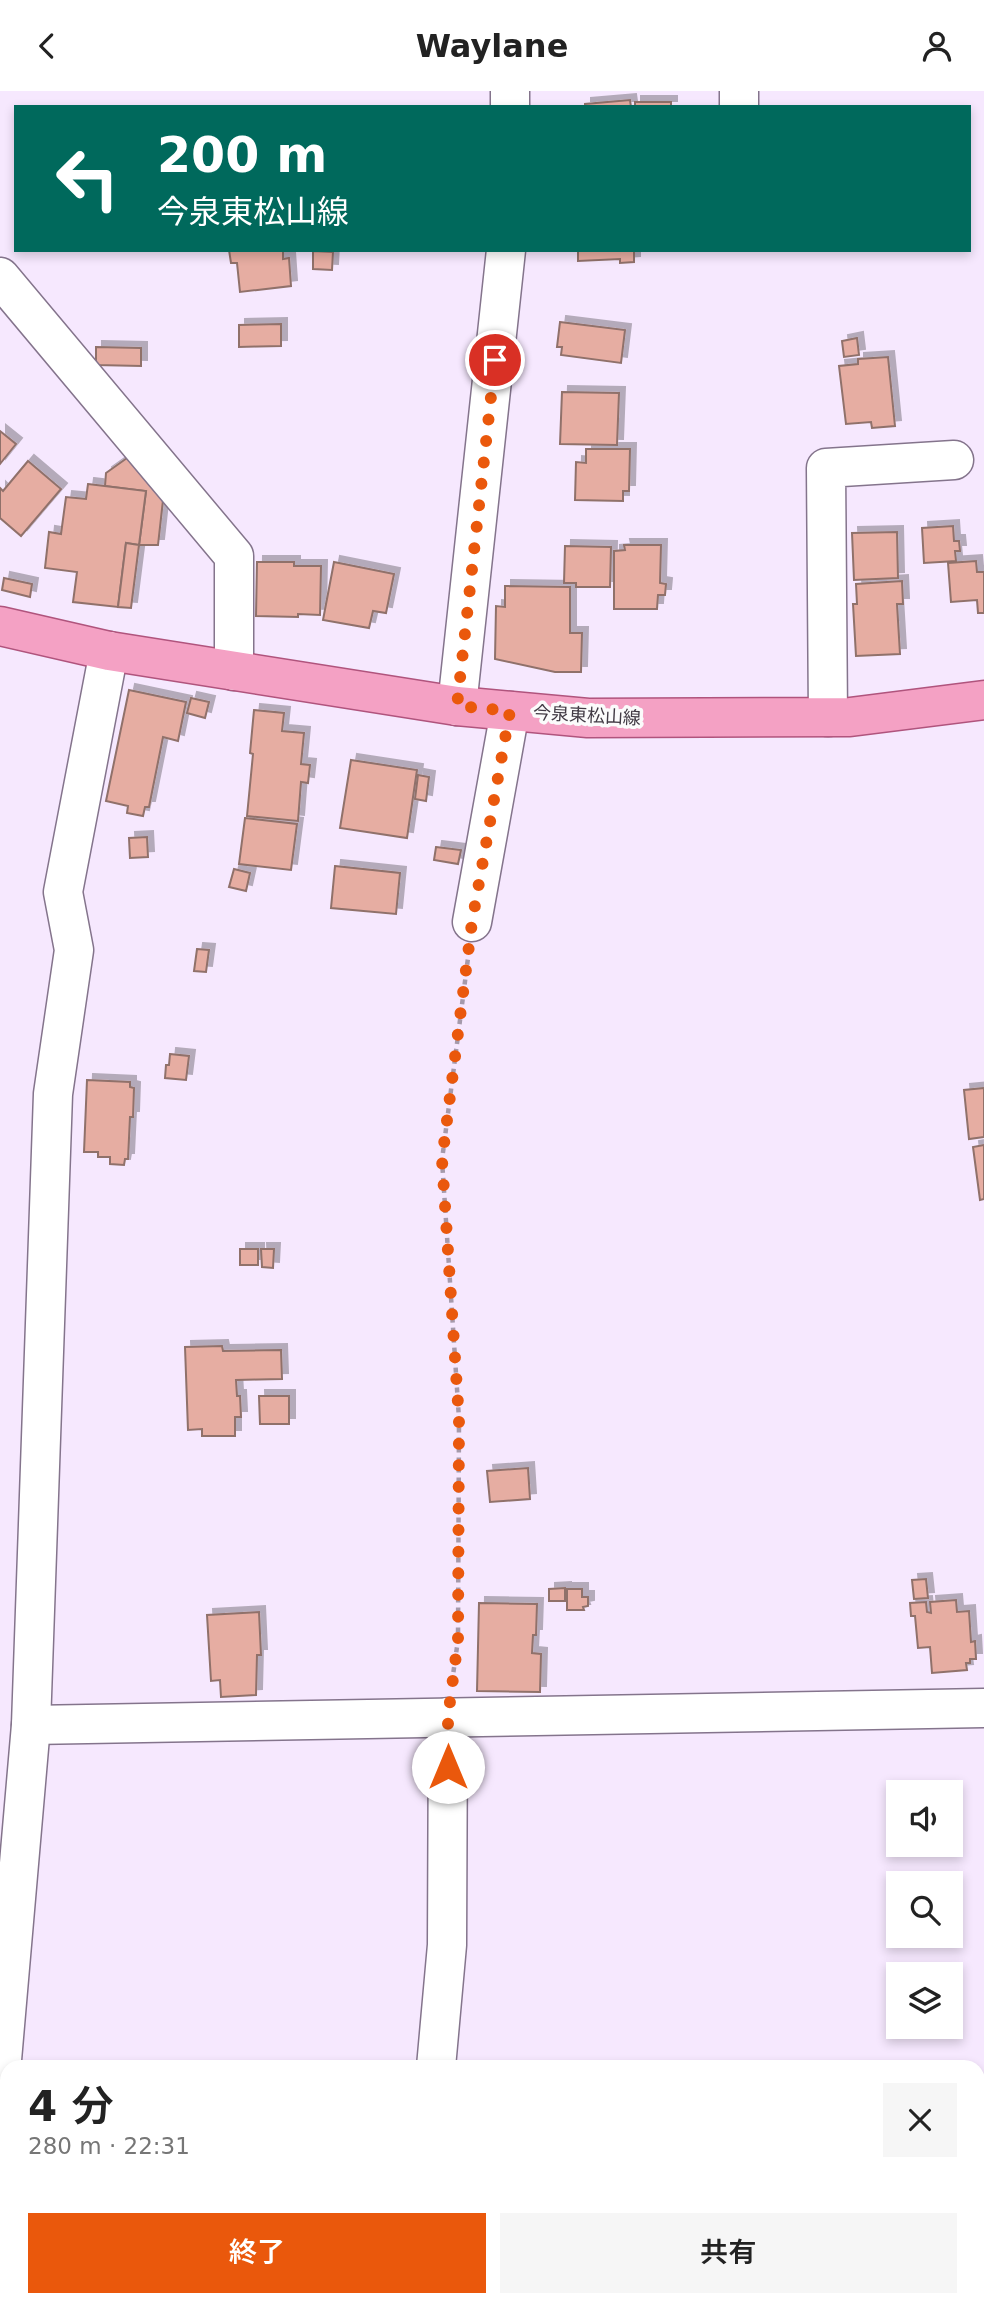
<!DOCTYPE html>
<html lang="ja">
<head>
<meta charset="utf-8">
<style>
  body { margin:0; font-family:"DejaVu Sans","Noto Sans JP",sans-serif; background:#f6f6f6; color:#222; height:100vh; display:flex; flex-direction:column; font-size:26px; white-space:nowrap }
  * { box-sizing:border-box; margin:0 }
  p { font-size:23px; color:#767676 }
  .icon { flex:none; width:38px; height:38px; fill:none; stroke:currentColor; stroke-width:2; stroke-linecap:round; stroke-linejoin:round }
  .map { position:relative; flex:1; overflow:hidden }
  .sheet { position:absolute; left:0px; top:1969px; width:985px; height:247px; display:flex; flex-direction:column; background:#fff; border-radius:21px 21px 0 0; box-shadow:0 4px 10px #0003 }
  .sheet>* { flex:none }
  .banner { position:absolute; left:14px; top:14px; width:957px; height:147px; border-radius:0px; box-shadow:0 4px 10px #0003; background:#00695c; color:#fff; overflow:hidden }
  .tools { position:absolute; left:886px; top:1689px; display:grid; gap:14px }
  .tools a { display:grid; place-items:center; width:77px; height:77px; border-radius:0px; background:#fff; box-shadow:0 4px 10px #0003; font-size:35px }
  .pin { position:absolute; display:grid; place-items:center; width:60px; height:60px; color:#fff; margin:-30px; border:4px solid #fff; border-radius:50%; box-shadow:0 2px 7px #0007 }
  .me { position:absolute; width:77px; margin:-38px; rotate:0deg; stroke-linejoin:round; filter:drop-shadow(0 0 5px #0008) }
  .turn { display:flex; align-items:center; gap:24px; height:147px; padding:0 28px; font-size:32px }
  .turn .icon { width:91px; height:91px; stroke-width:2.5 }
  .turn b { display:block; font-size:49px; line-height:60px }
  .round { display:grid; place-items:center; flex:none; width:74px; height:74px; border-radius:0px; background:#f6f6f6 }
  .headline { display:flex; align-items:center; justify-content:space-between; height:119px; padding:0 28px }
  h1 { font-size:42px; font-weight:600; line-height:52px }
  .cta { display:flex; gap:14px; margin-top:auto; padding:14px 28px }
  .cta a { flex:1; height:80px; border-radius:0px; background:#ea580c; color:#fff; font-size:28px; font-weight:600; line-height:80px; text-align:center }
  .cta a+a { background:#f6f6f6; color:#222 }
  header { display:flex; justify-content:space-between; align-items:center; height:91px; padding:0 28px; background:#fff; font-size:32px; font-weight:600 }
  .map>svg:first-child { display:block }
</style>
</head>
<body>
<header><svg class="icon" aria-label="back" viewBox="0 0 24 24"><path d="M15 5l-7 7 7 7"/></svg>Waylane<svg class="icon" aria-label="person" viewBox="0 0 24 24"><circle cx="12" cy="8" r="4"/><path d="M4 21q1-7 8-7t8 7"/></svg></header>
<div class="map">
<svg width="984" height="2214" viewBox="0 0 984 2214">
  <defs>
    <filter id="shadow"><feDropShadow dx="6" dy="-6" stdDeviation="0" flood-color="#0004"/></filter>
  </defs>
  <rect width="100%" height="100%" fill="#f6e8fe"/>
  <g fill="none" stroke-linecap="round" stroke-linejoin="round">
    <polyline stroke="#b1c7f6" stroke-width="10" points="15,2214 16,2208"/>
  </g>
  <g fill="#e6ada2" stroke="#90716b" stroke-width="2" filter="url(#shadow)">
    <polygon points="630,9 631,16 585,16 585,13"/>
    <rect x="635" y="11" width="36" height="5"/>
    <polygon points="229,159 283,159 283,168 289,167 291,195 240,201 237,172 231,172"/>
    <polygon points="578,159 634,159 634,171 620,172 620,168 578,170"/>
    <polygon points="313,160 333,161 332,179 313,178"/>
    <polygon points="560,231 625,239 621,272 561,264 562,256 557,256"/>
    <polygon points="281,233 281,255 239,256 239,234"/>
    <polygon points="857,247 859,264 844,266 842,250"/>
    <polygon points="96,256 141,257 141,275 96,274"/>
    <polygon points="888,266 895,335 872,337 871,331 846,333 839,275 858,273 858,268"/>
    <polygon points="562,301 619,302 617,354 560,353"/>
    <polygon points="0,340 16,353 0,373"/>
    <polygon points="586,358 630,358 629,400 623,400 623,410 575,409 576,371 586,372"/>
    <polygon points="127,367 163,409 158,454 139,454 146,400 105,395 106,382"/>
    <polygon points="28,370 61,398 21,445 0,427 0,397 3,400"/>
    <polygon points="88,393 146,400 139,454 126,452 118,516 73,511 77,481 45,477 49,441 61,443 66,406 86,408"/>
    <polygon points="953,435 954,450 959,450 960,460 955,460 956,470 924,472 922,437"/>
    <polygon points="897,441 898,487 854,489 852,442"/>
    <polygon points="126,452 139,454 131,517 118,516"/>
    <polygon points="624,454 661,454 660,492 666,493 665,504 658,504 657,518 614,518 614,460 625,459"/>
    <polygon points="565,455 611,456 610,496 576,496 576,492 564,492"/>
    <polygon points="976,470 977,481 984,481 984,522 978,522 977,509 951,511 948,472"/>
    <polygon points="257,471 294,471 294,475 321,475 320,524 298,523 298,526 256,525"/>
    <polygon points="334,471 394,483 386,522 373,520 369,537 323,529"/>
    <polygon points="4,487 32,493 30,506 2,499"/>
    <polygon points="902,490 903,513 897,513 900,563 856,565 853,513 857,513 856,493"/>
    <polygon points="505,495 570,496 570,542 582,542 581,581 555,581 495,568 496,515 505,516"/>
    <polygon points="129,599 186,611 178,650 163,646 149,716 145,716 143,725 127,722 128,715 106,710"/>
    <polygon points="191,607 209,611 205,627 187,622"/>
    <polygon points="254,619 284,622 282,640 304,642 301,673 310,674 308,692 301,691 298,730 247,725 253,663 250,662"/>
    <polygon points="351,669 417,679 407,747 340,737"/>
    <polygon points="418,684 429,686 426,710 415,708"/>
    <polygon points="245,727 297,733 291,779 239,773"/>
    <polygon points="147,746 148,766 130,767 129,747"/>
    <polygon points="436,756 461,759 458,773 434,769"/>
    <polygon points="335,775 400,782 396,823 331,817"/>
    <polygon points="234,778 250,782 246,800 229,796"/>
    <polygon points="197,858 209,859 206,881 194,880"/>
    <polygon points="170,963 189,965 186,989 165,987 166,974 169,974"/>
    <polygon points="87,989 130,991 130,996 134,997 133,1026 130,1026 128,1068 125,1068 124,1074 110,1073 110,1066 98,1066 98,1061 84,1061"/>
    <polygon points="984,997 984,1046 969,1048 964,999"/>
    <polygon points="984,1054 984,1108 980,1109 973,1056"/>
    <rect x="240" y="1158" width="18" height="16"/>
    <polygon points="261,1158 274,1158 273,1177 262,1176"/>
    <polygon points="222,1255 223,1260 281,1259 282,1288 236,1289 237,1305 240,1305 241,1326 235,1326 235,1345 202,1345 202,1338 188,1339 185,1256"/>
    <polygon points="259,1305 289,1305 289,1333 260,1333"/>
    <polygon points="528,1377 530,1408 490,1411 487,1380"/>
    <polygon points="926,1488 928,1507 914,1508 912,1489"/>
    <polygon points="565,1497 565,1510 549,1510 549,1498"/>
    <polygon points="567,1498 582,1498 582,1506 588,1506 588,1515 583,1516 584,1519 567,1519"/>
    <polygon points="956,1509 957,1521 969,1520 971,1551 975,1550 976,1568 970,1568 970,1572 966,1572 967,1579 932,1582 930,1556 918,1557 915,1525 911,1525 910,1512 926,1511 927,1521 931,1522 930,1511"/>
    <polygon points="479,1512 537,1513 536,1544 533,1544 532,1562 541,1563 540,1601 477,1600"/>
    <polygon points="259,1521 261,1564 257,1564 256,1604 221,1606 220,1589 211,1590 207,1524"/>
    <rect x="744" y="2208" width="53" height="6"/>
  </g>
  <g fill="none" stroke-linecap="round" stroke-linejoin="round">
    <defs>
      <g id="minor">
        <polyline points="739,0 739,16"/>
        <polyline points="510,16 510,0"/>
        <polyline points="0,186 234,465 234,580"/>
        <polyline points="457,615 506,159"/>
        <polyline points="828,626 826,377 954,369"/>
        <polyline points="472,831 510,620"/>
        <polyline points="31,1634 984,1617"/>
        <polyline points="436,1976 447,1854 448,1626"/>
        <polyline points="0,1992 31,1634 53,1003 74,859 63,801 109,560"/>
        <polyline points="978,2127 984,2127"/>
        <polyline points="978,2201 984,2201"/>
        <polyline points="413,2214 414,2208"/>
      </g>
      <polyline id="major" points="0,535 109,560 457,615 588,627 850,626 984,609"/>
    </defs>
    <use href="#minor" stroke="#84748c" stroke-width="41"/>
    <use href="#major" stroke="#b0547d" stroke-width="41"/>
    <polyline stroke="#a59aab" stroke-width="4.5" stroke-dasharray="5 5" stroke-linecap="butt" points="452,1591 458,1549 459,1328 442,1069 468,867"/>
    <use href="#minor" stroke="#fff" stroke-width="38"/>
    <use href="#major" stroke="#f4a1c4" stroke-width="38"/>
  </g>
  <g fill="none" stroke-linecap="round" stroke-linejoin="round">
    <polyline stroke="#ea580c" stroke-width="12" stroke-dasharray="0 21.6" points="448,1676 448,1626 458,1549 459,1328 442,1069 472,831 510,620 457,615 495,269"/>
  </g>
  <g text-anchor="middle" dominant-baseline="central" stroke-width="7" stroke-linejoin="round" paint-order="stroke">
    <g font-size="18" fill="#413a44" stroke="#fbfbfb">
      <text transform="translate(587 624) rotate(3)">今泉東松山線</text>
    </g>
  </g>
</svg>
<div class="tools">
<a><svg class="icon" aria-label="sound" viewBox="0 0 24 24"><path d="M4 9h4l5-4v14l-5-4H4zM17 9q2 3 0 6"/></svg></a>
<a><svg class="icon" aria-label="search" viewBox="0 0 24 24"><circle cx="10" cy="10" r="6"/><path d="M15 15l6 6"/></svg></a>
<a><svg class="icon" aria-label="layers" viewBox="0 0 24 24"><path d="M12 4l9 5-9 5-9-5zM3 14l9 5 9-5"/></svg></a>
</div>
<div class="pin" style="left:495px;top:269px;background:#d93025"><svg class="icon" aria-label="arrive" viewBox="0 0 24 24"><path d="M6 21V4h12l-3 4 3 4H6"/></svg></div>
<svg class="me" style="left:448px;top:1676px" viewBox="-20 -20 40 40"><circle r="19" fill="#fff"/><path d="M0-13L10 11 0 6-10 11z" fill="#ea580c"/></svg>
<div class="banner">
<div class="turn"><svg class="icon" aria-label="left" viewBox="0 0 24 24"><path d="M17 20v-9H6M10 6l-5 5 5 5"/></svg><div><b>200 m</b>今泉東松山線</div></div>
</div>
<section class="sheet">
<div class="headline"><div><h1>4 分</h1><p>280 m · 22:31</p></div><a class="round"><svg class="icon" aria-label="close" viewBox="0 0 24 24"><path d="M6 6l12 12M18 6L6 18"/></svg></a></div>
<div class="cta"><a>終了</a><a>共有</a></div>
</section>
</div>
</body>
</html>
